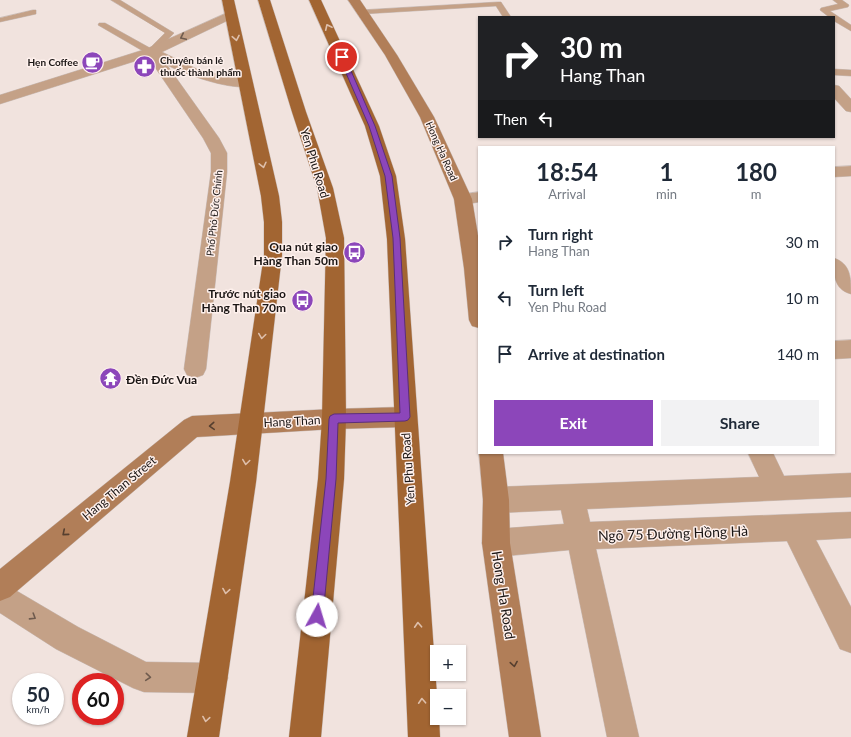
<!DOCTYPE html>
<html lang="en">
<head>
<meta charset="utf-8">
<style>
  body { margin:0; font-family:Lato,sans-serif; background:#f2f2f3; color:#1f2937; height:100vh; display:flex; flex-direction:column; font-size:15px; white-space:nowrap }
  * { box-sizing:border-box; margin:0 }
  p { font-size:13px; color:#747a83 }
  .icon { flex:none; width:22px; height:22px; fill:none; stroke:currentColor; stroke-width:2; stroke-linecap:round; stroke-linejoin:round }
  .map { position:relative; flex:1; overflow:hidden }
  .side { position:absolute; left:478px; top:146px; width:357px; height:308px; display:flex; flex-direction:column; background:#fff; border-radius:0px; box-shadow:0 1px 3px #0004 }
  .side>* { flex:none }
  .banner { position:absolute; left:478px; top:16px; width:357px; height:122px; border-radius:0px; box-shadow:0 1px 3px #0004; background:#202124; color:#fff; overflow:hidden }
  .buttons { position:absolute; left:430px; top:645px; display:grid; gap:8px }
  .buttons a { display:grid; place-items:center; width:36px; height:36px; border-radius:0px; background:#fff; box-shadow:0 1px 3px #0004; font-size:20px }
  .speed { position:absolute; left:12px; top:673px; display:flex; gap:8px; font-size:20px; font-weight:700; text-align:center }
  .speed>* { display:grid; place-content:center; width:52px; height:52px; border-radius:50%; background:#fff; box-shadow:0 1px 3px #0004; line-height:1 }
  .speed small { font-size:10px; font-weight:400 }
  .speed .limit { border:6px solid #d22; background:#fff; color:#111 }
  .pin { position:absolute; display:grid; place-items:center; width:34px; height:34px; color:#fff; margin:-17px; border:2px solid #fff; border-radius:50%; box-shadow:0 1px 4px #0007 }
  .me { position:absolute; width:44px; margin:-22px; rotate:6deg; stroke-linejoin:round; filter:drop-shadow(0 0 3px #0008) }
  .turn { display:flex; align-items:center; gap:14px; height:84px; padding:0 16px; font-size:18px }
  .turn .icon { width:52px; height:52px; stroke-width:2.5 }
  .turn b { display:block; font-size:28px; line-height:34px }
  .then { display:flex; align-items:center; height:38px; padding:0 16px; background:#0003; gap:8px; font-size:15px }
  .eta { display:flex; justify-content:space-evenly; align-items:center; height:68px; text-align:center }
  .eta b { font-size:24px; font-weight:700; line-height:28px }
  .action { display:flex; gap:8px; margin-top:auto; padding:8px 16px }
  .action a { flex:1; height:46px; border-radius:0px; background:#8c46ba; color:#fff; font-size:16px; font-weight:700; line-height:46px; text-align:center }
  .action a+a { background:#f2f2f3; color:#1f2937 }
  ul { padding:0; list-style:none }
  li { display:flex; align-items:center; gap:12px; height:56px; padding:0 16px }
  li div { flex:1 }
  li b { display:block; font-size:15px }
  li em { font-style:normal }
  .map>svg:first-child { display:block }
</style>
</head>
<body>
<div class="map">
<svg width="851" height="737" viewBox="0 0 851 737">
  <rect width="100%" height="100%" fill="#f1e3de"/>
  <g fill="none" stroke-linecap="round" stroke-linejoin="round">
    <defs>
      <g id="lane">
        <polygon points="111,0 120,0 174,33 154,54 148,54 98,25 99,23 105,23 150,48 165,33"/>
        <polygon points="833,0 842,0 849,5 848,7 830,11 851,25 851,31 834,21 834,17 829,17 820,10 821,8 838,4"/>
        <polygon points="498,2 501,2 511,17 503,17 496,6 363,14 359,12 363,10"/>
        <polygon points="33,10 36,10 36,14 0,22 0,18"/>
        <polygon points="834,69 851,70 851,76 834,75"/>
      </g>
      <g id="street">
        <path d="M 231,11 L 235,13 L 237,15 L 235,17 L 162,52 L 199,70 L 250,80 L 252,83 L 250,86 C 231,91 184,74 167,65 L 219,138 L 227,153 L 227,172 L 206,369 L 203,375 L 195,378 L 187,375 L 184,369 L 211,172 L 211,153 L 203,138 L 148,57 L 0,104 L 0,95 L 146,49 Z"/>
        <polygon points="834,85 839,86 851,99 851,112 846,111 834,98"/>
        <polygon points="851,166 851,176 834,177 834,167"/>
        <polygon points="479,192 479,202 463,205 457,203 454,199 457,195"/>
        <path d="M 834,258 C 851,264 851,278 851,294 C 833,289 834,274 834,258 Z"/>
        <polygon points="851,340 851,358 834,359 834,341"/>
        <polygon points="748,453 773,453 784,476 851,473 851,497 587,509 590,522 851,512 851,538 816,540 851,607 851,653 840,649 787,541 596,549 639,737 607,737 569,550 496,557 486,553 482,543 486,533 496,529 564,524 561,510 496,513 487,509 483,500 487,491 496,487 759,477"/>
        <polygon points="0,583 10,587 78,627 146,662 213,663 224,667 228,678 224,689 213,693 144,692 133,688 56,649 0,613"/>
      </g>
      <g id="secondary">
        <polygon points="348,0 360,0 397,55 434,117 472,199 479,242 479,328 472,326 469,320 464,268 454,199 420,117 385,55"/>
        <polygon points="405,407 413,410 417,417 413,424 405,427 334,429 197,437 10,597 0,601 0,569 184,420 192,416 334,409"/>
        <polygon points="479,453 503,453 509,500 510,543 541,737 509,737 482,543 483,500"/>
      </g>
      <g id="primary">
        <polygon points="222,0 234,0 279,196 282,222 282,255 256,482 219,737 187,737 230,482 264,255 264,222 261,196"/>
        <polygon points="258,0 270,0 306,112 333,188 344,238 346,419 344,479 321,737 289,737 318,479 322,419 326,238 317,188 292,112"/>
        <polygon points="309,0 321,0 379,126 396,176 405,239 437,696 437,718 439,718 440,737 408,737 387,239 380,176 365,126"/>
      </g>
    </defs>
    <use href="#lane" stroke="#cabeba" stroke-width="1"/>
    <use href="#street" stroke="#cabeba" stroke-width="1"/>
    <use href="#secondary" stroke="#cabeba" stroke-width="1"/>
    <use href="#primary" stroke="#cabeba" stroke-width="1"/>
    <use href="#lane" fill="#c4a187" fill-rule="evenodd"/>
    <use href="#street" fill="#c4a187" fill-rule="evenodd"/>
    <use href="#secondary" fill="#b17e58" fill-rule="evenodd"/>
    <use href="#primary" fill="#a26532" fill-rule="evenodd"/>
  </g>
  <defs><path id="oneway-chevron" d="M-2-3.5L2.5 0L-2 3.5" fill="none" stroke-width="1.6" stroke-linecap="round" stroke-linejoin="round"/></defs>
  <g stroke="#debfab">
    <use href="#oneway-chevron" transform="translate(328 27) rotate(-115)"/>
    <use href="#oneway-chevron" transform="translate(236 38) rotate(79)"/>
    <use href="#oneway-chevron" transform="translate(263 165) rotate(77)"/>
    <use href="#oneway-chevron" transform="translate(262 336) rotate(98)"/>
    <use href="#oneway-chevron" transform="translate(246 462) rotate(98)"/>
    <use href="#oneway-chevron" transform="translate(226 591) rotate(99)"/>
    <use href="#oneway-chevron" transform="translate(418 625) rotate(-93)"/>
    <use href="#oneway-chevron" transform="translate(422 701) rotate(-93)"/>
    <use href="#oneway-chevron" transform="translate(206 719) rotate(99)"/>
  </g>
  <g stroke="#6f5b4e">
    <use href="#oneway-chevron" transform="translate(183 37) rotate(155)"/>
    <use href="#oneway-chevron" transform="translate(33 617) rotate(32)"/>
    <use href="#oneway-chevron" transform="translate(148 677) rotate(5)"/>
  </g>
  <g stroke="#563f2f">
    <use href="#oneway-chevron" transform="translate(212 426) rotate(176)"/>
    <use href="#oneway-chevron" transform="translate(65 533) rotate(140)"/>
    <use href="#oneway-chevron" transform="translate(514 664) rotate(81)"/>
  </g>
  <polygon fill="#8c46ba" stroke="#5b2e79" points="342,55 345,57 375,126 392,176 400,238 410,417 408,420 405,421 338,423 336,479 323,616 322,620 317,622 313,620 311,616 326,479 329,419 330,416 334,414 400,413 393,238 385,176 369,126 339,57"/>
  <defs>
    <symbol id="cafe-disc" viewBox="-11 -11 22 22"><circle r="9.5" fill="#8c46ba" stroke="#fef0ec"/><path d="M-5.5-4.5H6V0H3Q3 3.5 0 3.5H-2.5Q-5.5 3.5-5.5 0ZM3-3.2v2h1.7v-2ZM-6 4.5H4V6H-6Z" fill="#fff"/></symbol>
    <symbol id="pharmacy-disc" viewBox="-11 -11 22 22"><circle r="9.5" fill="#8c46ba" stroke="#fef0ec"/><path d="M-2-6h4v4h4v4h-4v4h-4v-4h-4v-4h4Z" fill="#fff"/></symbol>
    <symbol id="bus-disc" viewBox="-11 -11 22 22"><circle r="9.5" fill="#8c46ba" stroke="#fef0ec"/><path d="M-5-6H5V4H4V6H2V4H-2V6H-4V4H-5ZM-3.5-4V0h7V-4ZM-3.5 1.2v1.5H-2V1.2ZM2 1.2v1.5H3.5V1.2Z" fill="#fff"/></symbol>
    <symbol id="temple-disc" viewBox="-11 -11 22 22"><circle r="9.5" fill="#8c46ba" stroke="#fef0ec"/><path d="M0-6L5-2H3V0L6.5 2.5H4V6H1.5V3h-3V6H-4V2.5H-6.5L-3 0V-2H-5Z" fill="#fff"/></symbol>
  </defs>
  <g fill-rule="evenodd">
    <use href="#cafe-disc" x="80" y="50" width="25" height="25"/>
    <use href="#pharmacy-disc" x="132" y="54" width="25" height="25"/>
    <use href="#bus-disc" x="342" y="240" width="25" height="25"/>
    <use href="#bus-disc" x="290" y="288" width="25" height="25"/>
    <use href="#temple-disc" x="98" y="366" width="25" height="25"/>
  </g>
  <g text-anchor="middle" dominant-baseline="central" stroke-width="3" stroke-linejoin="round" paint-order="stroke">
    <g font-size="10" font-weight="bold" fill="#1a1514" stroke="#fef0ec" text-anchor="start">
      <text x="160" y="60">Chuyên bán lẻ<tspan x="160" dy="12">thuốc thành phẩm</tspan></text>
      <text x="78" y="62" text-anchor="end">Hẹn Coffee</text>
    </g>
    <g font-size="10" fill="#1a1514" stroke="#fef0ec">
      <text transform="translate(442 151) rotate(66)">Hong Ha Road</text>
      <text transform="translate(214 213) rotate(-84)">Phố Phó Đức Chính</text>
    </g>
    <g font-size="12" fill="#1a1514" stroke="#fef0ec">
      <text transform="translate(315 163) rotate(73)">Yen Phu Road</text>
      <text transform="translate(292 421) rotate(-3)">Hang Than</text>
      <text transform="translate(408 469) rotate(-94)">Yen Phu Road</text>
      <text transform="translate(119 488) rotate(-40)">Hang Than Street</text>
    </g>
    <g font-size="12" font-weight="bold" fill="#1a1514" stroke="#fef0ec" text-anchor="end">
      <text x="338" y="246">Qua nút giao<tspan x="338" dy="14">Hàng Than 50m</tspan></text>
      <text x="286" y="293">Trước nút giao<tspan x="286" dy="14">Hàng Than 70m</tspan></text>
      <text x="126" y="379" text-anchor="start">Đền Đức Vua</text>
    </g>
    <g font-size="14" fill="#1a1514" stroke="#fef0ec">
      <text transform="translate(673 533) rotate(-2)">Ngõ 75 Đường Hồng Hà</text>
      <text transform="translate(504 595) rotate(81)">Hong Ha Road</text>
    </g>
  </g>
</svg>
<div class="buttons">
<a>+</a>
<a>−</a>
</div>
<div class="speed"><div>50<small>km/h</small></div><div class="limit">60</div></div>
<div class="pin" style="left:342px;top:57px;background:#d93025"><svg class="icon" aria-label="arrive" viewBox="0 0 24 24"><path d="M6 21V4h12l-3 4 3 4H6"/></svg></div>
<svg class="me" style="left:317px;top:616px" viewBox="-20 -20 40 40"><circle r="19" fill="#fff"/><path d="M0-13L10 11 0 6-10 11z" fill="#8c46ba"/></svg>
<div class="banner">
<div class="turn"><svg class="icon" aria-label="right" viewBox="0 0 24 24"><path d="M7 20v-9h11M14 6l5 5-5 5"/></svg><div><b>30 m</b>Hang Than</div></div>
<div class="then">Then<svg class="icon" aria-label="left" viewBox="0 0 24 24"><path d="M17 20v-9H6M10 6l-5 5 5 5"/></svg></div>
</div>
<section class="side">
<div class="eta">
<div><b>18:54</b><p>Arrival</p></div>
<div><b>1</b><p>min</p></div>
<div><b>180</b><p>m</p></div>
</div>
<ul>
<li><svg class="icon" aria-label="right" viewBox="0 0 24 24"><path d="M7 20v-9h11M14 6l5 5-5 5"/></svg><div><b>Turn right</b><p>Hang Than</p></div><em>30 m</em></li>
<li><svg class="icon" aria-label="left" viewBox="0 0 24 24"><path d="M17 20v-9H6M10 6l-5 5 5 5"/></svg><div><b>Turn left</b><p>Yen Phu Road</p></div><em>10 m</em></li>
<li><svg class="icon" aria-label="arrive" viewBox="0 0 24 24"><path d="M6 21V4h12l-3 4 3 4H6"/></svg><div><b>Arrive at destination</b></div><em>140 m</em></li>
</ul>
<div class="action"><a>Exit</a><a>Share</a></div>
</section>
</div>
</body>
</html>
